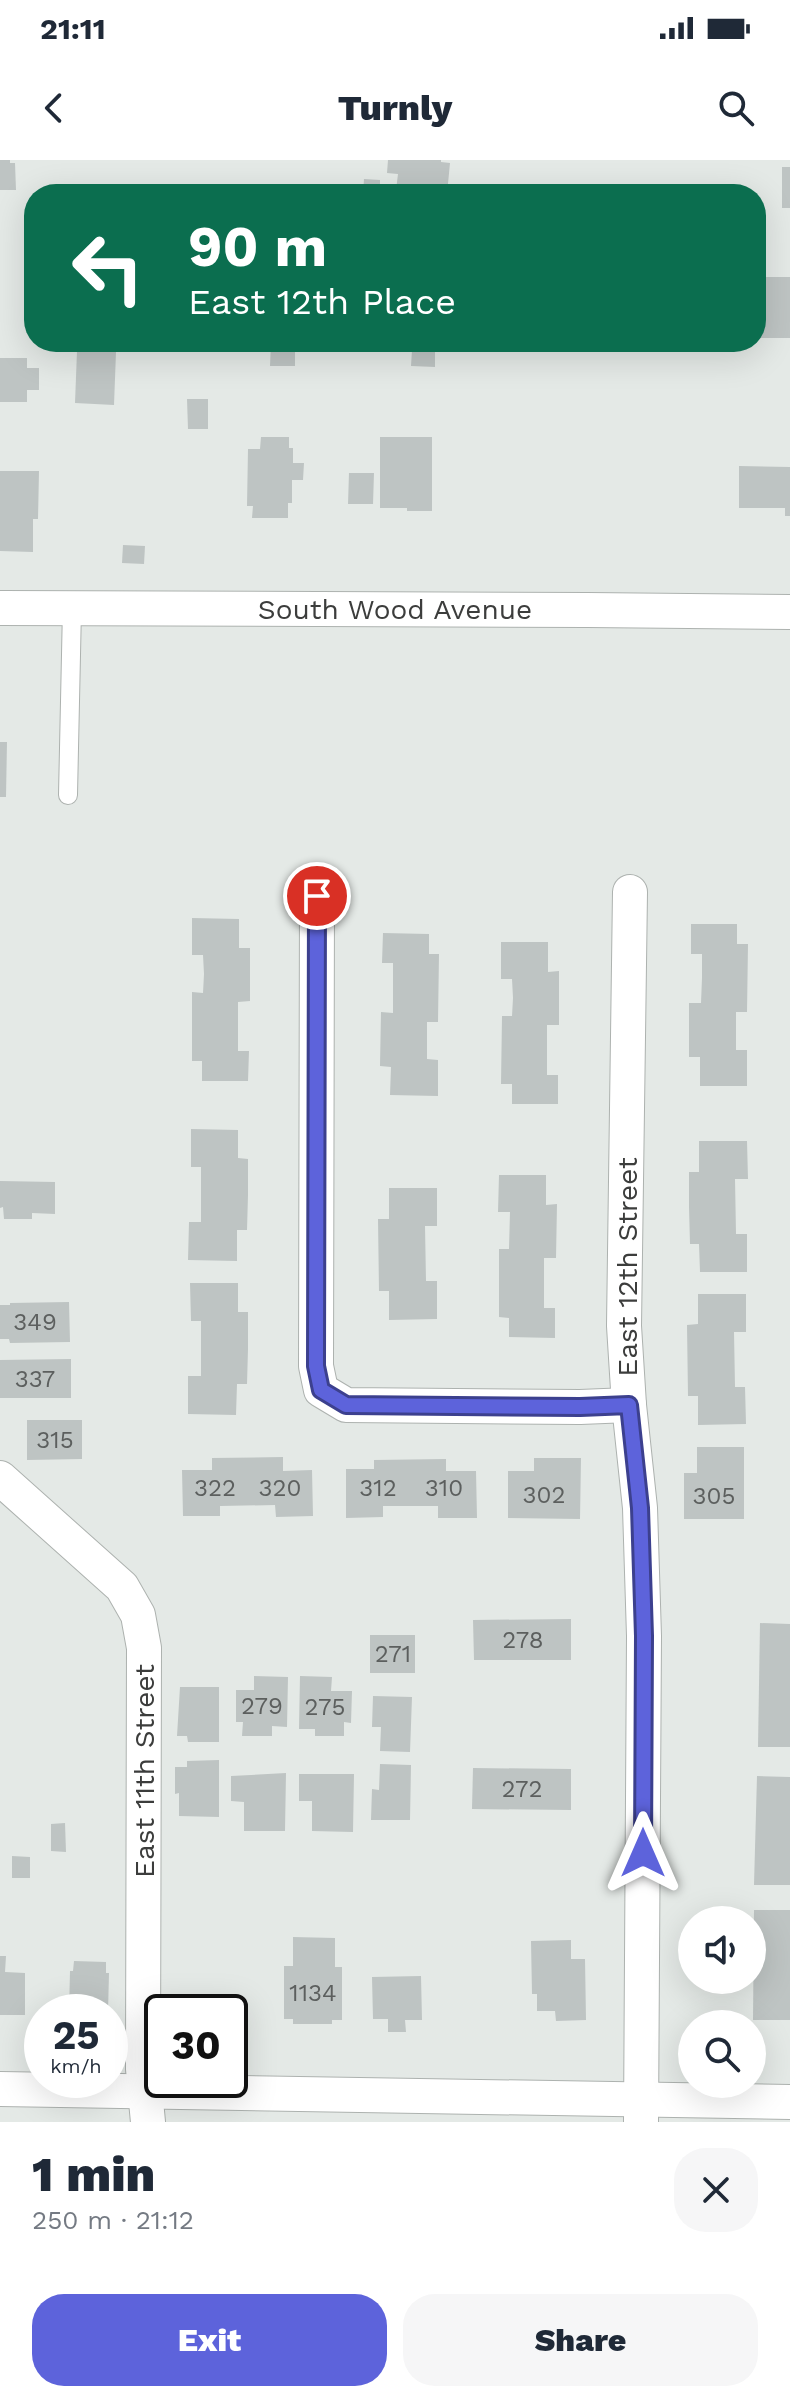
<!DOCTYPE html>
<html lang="en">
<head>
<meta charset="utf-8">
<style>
  body { margin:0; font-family:"Work Sans",sans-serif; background:#f6f6f7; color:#1f2937; height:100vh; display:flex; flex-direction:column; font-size:30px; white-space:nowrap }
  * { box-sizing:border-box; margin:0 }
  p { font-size:26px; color:#747a83 }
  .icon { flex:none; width:44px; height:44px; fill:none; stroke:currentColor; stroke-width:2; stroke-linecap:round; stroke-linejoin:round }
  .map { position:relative; height:1962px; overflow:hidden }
  .sheet { display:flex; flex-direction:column; background:#fff; flex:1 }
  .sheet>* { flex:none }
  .hud { position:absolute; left:24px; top:24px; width:742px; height:168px; border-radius:32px; box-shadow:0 8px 32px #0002; background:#0b6e4f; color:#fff; overflow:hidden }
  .controls { position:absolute; left:678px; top:1746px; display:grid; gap:16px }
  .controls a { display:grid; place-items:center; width:88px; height:88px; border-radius:50%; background:#fff; box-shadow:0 8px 32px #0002; font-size:40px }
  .speed { position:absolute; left:24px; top:1834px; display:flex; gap:16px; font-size:40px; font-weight:700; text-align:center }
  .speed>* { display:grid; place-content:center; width:104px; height:104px; border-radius:50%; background:#fff; box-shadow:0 8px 32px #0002; line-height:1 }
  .speed small { font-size:20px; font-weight:400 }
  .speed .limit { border:4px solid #111; border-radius:12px; background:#fff; color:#111 }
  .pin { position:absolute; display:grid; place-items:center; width:68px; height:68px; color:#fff; margin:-34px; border:4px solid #fff; border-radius:50%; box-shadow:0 2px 8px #0007 }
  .me { position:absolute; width:88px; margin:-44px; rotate:0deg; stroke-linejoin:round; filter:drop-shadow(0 0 6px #0008) }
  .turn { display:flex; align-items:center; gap:28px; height:168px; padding:0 32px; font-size:36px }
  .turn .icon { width:104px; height:104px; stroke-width:2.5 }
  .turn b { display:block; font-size:56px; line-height:68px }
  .round { display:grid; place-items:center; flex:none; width:84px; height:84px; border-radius:32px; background:#f6f6f7 }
  .summary { display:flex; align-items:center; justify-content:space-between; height:136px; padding:0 32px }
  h1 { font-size:48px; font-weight:800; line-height:60px }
  .cta { display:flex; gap:16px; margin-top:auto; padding:16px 32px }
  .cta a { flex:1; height:92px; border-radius:32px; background:#5d63db; color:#fff; font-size:32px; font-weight:800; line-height:92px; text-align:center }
  .cta a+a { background:#f6f6f7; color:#1f2937 }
  .status { display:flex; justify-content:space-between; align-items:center; height:56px; padding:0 40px; background:#fff; direction:ltr }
  .status svg { height:22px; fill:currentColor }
  header { display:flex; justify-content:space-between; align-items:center; height:104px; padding:0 32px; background:#fff; font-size:36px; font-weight:800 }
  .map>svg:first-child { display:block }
</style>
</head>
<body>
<div class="status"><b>21:11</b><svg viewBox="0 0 49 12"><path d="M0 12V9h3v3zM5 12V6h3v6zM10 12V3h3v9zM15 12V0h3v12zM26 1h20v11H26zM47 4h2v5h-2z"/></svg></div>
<header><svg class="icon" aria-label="back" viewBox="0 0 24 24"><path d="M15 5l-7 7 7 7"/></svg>Turnly<svg class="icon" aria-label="search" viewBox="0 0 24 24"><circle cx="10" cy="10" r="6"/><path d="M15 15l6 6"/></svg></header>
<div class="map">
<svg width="790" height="1962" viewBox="0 0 790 1962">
  <rect width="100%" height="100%" fill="#e4e9e6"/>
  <g fill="#bec4c3">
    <polygon points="0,0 10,0 10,3 15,3 16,30 0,30"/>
    <polygon points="388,0 441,0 441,2 450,3 447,34 363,34 364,19 380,20 380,29 396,30 398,14 387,13"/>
    <rect x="782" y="7" width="8" height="41"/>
    <rect x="756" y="117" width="34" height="61"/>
    <polygon points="271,182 295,182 295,206 270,206"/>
    <polygon points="339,182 400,182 400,191 339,186"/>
    <polygon points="412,190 435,191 435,207 411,206"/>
    <polygon points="77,191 116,192 114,245 75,243"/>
    <polygon points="0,198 27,198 27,208 39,208 39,230 27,230 27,242 0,242"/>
    <polygon points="187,239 208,239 208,269 188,269"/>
    <polygon points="261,277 289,277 289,288 293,288 293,303 304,303 303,320 292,320 292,343 288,343 288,358 252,358 253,346 247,346 248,289 260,289"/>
    <polygon points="380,277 432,277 432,351 407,351 407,348 380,348"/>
    <polygon points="739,306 790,307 790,356 785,356 785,348 739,348"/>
    <polygon points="0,311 39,311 38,359 33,359 33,392 0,391"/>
    <polygon points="349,313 374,313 373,344 348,344"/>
    <polygon points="123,385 145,386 144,404 122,403"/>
    <polygon points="0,582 7,582 6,637 0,637"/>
    <polygon points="192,758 239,759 239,788 250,788 250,841 238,842 238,891 249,891 248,921 202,921 202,901 192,901 192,832 203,833 204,814 203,795 192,795"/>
    <polygon points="691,764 737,764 737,784 748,784 747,852 736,852 736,890 747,890 747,926 700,926 700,897 689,897 689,843 701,843 702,818 702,794 691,794"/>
    <polygon points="383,773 429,774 429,794 439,794 438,862 427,862 427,899 438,900 438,936 390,935 391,907 380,906 381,852 393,853 393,803 382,803"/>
    <polygon points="501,782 548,782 548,812 559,811 559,865 547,865 547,915 558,915 558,944 512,944 512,924 501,924 502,856 512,856 513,838 512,819 501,819"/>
    <polygon points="191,969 238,970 238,998 248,999 248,1035 247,1070 237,1070 237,1101 188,1100 189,1062 201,1062 201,1007 191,1007"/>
    <polygon points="699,981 747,981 748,1019 735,1019 736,1074 747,1074 747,1112 700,1112 699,1084 690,1084 689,1047 689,1012 699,1012"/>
    <polygon points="499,1015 546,1015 546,1045 557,1044 556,1098 544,1098 544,1148 555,1148 555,1178 509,1177 509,1158 499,1157 499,1089 509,1089 510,1052 498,1052"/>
    <polygon points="0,1021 55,1022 55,1054 32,1053 32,1059 4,1059 3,1047 0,1048"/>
    <polygon points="389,1028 437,1028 437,1066 425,1066 426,1121 437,1121 437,1159 389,1160 389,1131 379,1131 378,1059 389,1059"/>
    <polygon points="190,1123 238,1123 238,1152 248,1152 248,1189 247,1224 237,1224 236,1255 188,1254 188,1216 201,1216 201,1161 191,1161"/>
    <polygon points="698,1134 746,1134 746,1172 734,1172 735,1227 745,1227 746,1264 698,1265 698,1236 688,1236 687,1165 698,1164"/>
    <polygon points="69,1142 70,1182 10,1183 9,1179 0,1179 0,1145 10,1145 10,1143"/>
    <polygon points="71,1199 71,1238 0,1238 0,1200"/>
    <polygon points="27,1260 82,1260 82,1299 27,1300"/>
    <polygon points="697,1287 744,1287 744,1359 684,1359 684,1313 697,1313"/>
    <polygon points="283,1297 283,1311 312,1310 313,1356 276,1357 275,1345 220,1346 220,1356 183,1356 182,1310 212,1310 212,1298"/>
    <polygon points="534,1298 581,1298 580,1359 508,1358 508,1311 534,1311"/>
    <polygon points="446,1299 446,1311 476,1311 477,1358 438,1358 438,1346 383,1346 383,1357 346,1358 346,1309 374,1309 374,1300"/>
    <polygon points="571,1459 571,1500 474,1500 473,1460"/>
    <polygon points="760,1463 790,1464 790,1587 758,1587"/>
    <rect x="370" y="1475" width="45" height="38"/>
    <polygon points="254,1516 288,1517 287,1567 272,1566 272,1576 242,1576 243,1562 236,1562 236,1530 254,1530"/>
    <polygon points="300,1516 332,1517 331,1531 352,1531 351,1563 344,1562 344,1576 315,1576 315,1569 299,1569"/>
    <polygon points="180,1527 219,1527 219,1582 188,1582 187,1576 177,1576"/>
    <polygon points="373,1536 412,1537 410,1592 380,1591 381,1567 372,1567"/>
    <polygon points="219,1600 219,1657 179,1656 179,1633 175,1634 175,1607 187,1607 187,1601"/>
    <polygon points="380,1604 411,1605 410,1660 371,1660 372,1629 379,1630"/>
    <polygon points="473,1608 571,1609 571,1650 472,1649"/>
    <polygon points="286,1613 285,1671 244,1671 244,1642 231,1641 231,1616"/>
    <polygon points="299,1614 354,1614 353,1672 312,1671 312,1641 299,1641"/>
    <polygon points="757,1616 790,1617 790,1725 754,1725"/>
    <polygon points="65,1663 66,1692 51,1691 51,1664"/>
    <polygon points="12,1696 30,1697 30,1718 12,1718"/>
    <polygon points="754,1750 790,1750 790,1860 753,1860"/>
    <polygon points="293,1777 335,1778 335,1807 342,1807 342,1860 332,1860 332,1864 293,1864 293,1859 284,1859 284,1806 293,1806"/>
    <polygon points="571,1780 571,1799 585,1799 586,1860 556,1861 555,1851 537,1851 537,1834 532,1834 531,1781"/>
    <polygon points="0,1796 6,1796 5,1812 25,1813 25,1855 0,1855"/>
    <polygon points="74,1801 106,1802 106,1813 109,1813 108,1852 69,1852 70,1811 73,1811"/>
    <polygon points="421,1816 422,1860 405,1860 406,1872 388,1872 388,1859 373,1859 372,1817"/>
  </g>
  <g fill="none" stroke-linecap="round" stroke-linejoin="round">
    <defs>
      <polyline id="lane" points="68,635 72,448"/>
      <g id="street">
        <polyline points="0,448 588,450 790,452"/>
        <polyline points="630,732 624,1166 629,1245 640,1348 644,1476 641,1962"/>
        <polyline points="317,736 316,1206 321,1230 346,1245 580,1247 629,1245"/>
        <polyline points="0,1318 122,1427 138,1455 144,1488 143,1909 148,1962"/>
        <polyline points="0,1929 790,1942"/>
      </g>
    </defs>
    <use href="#lane" stroke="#adb2af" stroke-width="20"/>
    <use href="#street" stroke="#adb2af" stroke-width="36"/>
    <use href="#lane" stroke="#fff" stroke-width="18"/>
    <use href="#street" stroke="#fff" stroke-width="34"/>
  </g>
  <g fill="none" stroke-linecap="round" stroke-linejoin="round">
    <defs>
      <polyline id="route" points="317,736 316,1206 321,1230 346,1245 580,1247 629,1245 640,1348 644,1476 643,1693"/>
    </defs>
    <use href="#route" stroke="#3c408e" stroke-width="20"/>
    <use href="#route" stroke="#5d63db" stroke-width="14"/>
  </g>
  <g text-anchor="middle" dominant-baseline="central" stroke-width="6" stroke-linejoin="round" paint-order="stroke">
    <g font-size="24" fill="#5c5f5e">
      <text x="35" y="1162">349</text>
      <text x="35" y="1219">337</text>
      <text x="55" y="1280">315</text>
      <text x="215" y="1328">322</text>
      <text x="280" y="1328">320</text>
      <text x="378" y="1328">312</text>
      <text x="444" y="1328">310</text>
      <text x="544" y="1335">302</text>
      <text x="714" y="1336">305</text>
      <text x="523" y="1480">278</text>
      <text x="393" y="1494">271</text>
      <text x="262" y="1546">279</text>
      <text x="325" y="1547">275</text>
      <text x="522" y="1629">272</text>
      <text x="313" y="1833">1134</text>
    </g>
    <g font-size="28" fill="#3c3d3c" stroke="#fff">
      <text x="395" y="449">South Wood Avenue</text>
      <text transform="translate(627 1107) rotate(-90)">East 12th Street</text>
      <text transform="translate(144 1611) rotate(-90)">East 11th Street</text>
    </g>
  </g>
</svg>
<div class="controls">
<a><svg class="icon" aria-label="sound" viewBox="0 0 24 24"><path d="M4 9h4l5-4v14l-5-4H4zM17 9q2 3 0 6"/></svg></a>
<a><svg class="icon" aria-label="search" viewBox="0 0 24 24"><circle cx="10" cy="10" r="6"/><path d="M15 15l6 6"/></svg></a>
</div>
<div class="speed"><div>25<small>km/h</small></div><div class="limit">30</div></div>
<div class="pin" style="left:317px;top:736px;background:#d93025"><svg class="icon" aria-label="arrive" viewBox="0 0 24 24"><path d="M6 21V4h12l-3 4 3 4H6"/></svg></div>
<svg class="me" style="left:643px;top:1693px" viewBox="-20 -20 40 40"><path d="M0-17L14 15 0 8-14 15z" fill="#5d63db" stroke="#fff" stroke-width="4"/></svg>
<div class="hud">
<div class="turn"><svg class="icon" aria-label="left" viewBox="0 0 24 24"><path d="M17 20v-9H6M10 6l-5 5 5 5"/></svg><div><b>90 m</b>East 12th Place</div></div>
</div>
</div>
<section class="sheet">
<div class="summary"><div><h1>1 min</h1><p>250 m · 21:12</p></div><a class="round"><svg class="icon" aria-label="close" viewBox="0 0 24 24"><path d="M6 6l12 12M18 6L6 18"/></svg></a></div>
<div class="cta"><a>Exit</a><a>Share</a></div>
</section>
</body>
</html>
